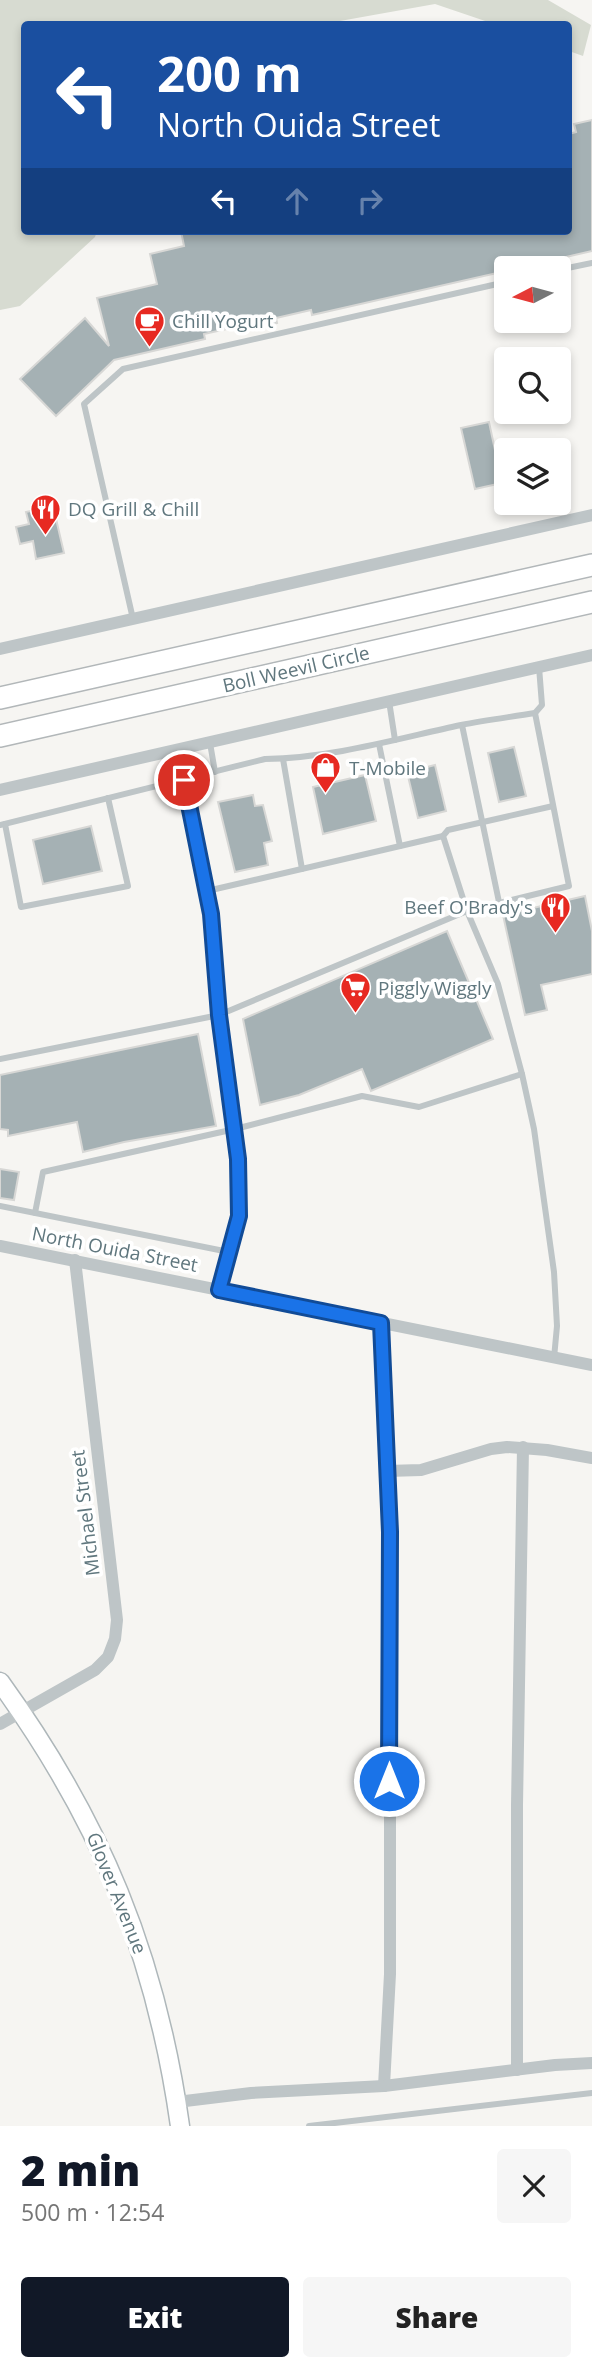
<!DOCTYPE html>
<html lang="en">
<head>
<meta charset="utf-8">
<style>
  body { margin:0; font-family:"Open Sans",sans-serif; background:#f6f6f6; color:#222; height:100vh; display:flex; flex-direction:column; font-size:26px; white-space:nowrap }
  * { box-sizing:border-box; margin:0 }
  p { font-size:23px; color:#767676 }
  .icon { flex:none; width:38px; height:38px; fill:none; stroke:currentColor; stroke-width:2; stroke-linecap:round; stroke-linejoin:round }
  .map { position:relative; height:2126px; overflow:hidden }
  .side { display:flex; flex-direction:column; background:#fff; flex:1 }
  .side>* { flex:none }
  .top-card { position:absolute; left:21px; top:21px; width:551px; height:214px; border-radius:7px; box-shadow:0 4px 10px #0003; background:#1a4fa0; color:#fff; overflow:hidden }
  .needle { width:46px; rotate:264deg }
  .buttons { position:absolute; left:494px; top:256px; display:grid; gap:14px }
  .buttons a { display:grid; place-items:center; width:77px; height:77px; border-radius:7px; background:#fff; box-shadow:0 4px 10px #0003; font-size:35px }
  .pin { position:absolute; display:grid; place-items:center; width:60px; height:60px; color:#fff; margin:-30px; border:4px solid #fff; border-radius:50%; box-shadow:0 2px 7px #0007 }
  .me { position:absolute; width:77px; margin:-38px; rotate:0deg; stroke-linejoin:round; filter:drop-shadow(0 0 5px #0008) }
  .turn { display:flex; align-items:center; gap:24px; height:147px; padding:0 21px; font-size:32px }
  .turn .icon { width:91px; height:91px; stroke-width:2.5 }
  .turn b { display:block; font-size:49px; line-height:60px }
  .lanes { display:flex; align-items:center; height:66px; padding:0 21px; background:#0003; justify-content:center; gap:35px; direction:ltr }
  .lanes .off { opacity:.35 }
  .round { display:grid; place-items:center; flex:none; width:74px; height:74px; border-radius:7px; background:#f6f6f6 }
  .headline { display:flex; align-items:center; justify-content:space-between; height:119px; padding:0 21px }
  h1 { font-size:42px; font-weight:800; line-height:52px; color:#111827 }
  .button { display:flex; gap:14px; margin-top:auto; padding:14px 21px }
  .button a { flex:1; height:80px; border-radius:7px; background:#111827; color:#fff; font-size:28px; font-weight:800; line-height:80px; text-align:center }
  .button a+a { background:#f6f6f6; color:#222 }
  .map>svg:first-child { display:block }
</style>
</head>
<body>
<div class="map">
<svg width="592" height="2126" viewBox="0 0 592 2126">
  <rect width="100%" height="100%" fill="#f6f5f2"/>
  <polygon fill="#d7dbd1" points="0,0 548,0 591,25 583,56 569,51 569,24 494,24 435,4 340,21 336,24 24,24 24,231 97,231 95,237 20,306 0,310"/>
  <g fill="#a5b1b4" stroke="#d7d7d5" stroke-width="2">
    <polygon points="592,120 592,251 518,268 506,268 506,271 312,315 311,310 276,318 277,323 241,331 240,326 204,334 205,339 114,360 56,416 20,379 85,318 109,346 97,298 157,284 150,254 184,246 181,231 569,231 569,134 576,132 574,124"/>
    <polygon points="489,422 502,483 475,489 461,428"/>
    <polygon points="53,506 64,553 36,559 33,541 20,544 16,527 29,524 26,512"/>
    <polygon points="514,747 526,796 499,802 488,753"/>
    <polygon points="435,765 446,811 418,818 407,772"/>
    <polygon points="365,775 376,821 323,834 313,787"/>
    <polygon points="253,795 255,806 263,805 272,841 264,843 268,865 235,872 218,802"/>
    <polygon points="91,826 102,871 43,884 33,840"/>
    <polygon points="585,896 592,931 592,974 541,985 547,1010 525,1015 503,915"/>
    <polygon points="447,931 493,1039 371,1091 362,1069 299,1095 260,1105 243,1019"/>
    <polygon points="198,1034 216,1126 124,1142 83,1152 77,1122 8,1136 8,1130 0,1129 0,1075"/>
    <polygon points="0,1169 19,1172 14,1200 0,1198"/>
  </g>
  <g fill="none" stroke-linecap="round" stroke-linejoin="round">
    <defs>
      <path id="secondary" d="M 0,1682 C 101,1822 156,1955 180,2126"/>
      <g id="trunk">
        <polyline points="0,698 592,565"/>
        <polyline points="0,736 592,602"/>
      </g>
    </defs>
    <use href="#secondary" stroke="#aeb7ba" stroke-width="21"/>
    <use href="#trunk" stroke="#b2b7b9" stroke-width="24"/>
    <g stroke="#bec5c7" stroke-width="6">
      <polyline points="558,270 592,263"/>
      <polyline points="133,619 84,404 123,369 506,282"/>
      <polyline points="389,701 395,740"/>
      <polyline points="462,725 499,902"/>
      <polyline points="210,743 215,772"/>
      <polyline points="379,744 400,846"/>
      <polyline points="283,759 302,869"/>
      <polyline points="184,780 211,914 219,1015 238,1159 239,1216 219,1290"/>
      <polyline points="553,806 448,830 443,836 467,911 498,984 522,1074 534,1129 554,1272 557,1326 554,1358"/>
      <polyline points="5,824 21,907 128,886 108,798"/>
      <path d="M 0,825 L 265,759 C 332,758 396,739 461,725 C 486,720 511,717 535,713 L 542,705 L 539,667"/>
      <polyline points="207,891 443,836"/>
      <polyline points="0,1059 219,1015 467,911 569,886 535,713"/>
      <polyline points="0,1206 229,1252"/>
      <polyline points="35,1213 43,1172 235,1129 362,1096 419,1107 522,1074"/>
      <polyline points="309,2126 592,2093"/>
    </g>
    <g stroke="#bec5c7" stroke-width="12">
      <polyline points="0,649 592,515"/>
      <polyline points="0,790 592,655"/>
      <polyline points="0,1246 592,1365"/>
      <polyline points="381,1323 390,1533 390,1974 384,2086"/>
      <polyline points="387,1471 421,1470 491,1449 507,1447 547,1450 592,1458"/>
      <polyline points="0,1724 95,1670 108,1657 115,1639 117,1620 75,1260"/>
      <polyline points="517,2070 517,1805 523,1447"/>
      <polyline points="177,2102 251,2093 384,2086 555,2065 592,2063"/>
    </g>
    <use href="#secondary" stroke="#fff" stroke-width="18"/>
    <use href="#trunk" stroke="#fff" stroke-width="21"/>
  </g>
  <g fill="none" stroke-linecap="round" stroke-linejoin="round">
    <defs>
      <polyline id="route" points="184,780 211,914 219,1015 238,1159 239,1216 219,1290 381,1323 390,1532 389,1781"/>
    </defs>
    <use href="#route" stroke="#114b97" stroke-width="18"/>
    <use href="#route" stroke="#1a73e8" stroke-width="12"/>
  </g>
  <defs>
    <symbol id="cafe-pin" viewBox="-11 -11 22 30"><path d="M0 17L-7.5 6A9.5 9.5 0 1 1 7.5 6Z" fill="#e72921" stroke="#fff"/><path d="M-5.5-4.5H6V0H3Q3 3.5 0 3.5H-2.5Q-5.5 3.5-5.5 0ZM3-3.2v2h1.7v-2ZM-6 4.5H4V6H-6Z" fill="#fff"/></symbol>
    <symbol id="restaurant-pin" viewBox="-11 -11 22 30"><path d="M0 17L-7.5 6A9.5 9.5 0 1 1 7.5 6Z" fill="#e72921" stroke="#fff"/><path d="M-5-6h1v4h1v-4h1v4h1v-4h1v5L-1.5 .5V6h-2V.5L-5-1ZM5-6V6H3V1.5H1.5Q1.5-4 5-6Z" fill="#fff"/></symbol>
    <symbol id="shop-pin" viewBox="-11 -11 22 30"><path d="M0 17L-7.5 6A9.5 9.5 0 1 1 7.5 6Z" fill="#e72921" stroke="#fff"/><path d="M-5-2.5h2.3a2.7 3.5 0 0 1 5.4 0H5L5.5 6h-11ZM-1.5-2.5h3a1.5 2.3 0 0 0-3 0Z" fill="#fff"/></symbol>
    <symbol id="supermarket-pin" viewBox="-11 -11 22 30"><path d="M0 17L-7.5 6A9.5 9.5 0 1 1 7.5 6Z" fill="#e72921" stroke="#fff"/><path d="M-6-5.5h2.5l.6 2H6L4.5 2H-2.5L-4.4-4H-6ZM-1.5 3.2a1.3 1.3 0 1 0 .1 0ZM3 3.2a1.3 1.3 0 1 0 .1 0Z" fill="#fff"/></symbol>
  </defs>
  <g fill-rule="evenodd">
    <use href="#cafe-pin" x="132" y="304" width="35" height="47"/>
    <use href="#restaurant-pin" x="28" y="492" width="35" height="47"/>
    <use href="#shop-pin" x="308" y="750" width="35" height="47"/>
    <use href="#restaurant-pin" x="538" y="890" width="35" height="47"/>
    <use href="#supermarket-pin" x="338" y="970" width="35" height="47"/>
  </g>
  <g text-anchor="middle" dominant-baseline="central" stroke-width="7" stroke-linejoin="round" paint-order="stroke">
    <g font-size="19" fill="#60777e" stroke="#fff" text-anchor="start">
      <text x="172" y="321">Chill Yogurt</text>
      <text x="68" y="509">DQ Grill &amp; Chill</text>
      <text x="349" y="768">T-Mobile</text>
      <text x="533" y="907" text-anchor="end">Beef O'Brady's</text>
      <text x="378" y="988">Piggly Wiggly</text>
    </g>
    <g font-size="19" fill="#60777e" stroke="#fff">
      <text transform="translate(296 669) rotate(-13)">Boll Weevil Circle</text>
      <text transform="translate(115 1249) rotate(11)">North Ouida Street</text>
      <text transform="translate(85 1513) rotate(-97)">Michael Street</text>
      <text transform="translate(117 1893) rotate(68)">Glover Avenue</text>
    </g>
  </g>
</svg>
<div class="buttons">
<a><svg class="needle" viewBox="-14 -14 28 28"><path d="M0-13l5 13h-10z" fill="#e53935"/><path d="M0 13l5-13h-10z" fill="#767676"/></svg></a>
<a><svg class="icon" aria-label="search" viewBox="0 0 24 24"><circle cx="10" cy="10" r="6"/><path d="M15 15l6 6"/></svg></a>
<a><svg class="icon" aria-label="layers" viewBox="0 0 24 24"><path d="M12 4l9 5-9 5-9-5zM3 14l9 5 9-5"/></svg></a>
</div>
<div class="pin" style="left:184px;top:780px;background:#d93025"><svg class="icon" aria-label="arrive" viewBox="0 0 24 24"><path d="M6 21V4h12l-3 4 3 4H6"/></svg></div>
<svg class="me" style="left:389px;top:1781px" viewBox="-20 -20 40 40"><circle r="17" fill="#1a73e8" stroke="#fff" stroke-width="3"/><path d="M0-11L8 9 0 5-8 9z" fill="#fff"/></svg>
<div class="top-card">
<div class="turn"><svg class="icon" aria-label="left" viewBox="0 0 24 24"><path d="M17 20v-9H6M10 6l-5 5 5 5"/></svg><div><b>200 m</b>North Ouida Street</div></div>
<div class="lanes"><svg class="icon" aria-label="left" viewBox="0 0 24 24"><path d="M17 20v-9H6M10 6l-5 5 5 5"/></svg><svg class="icon off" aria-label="ahead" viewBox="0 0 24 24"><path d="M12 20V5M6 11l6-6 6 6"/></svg><svg class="icon off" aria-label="right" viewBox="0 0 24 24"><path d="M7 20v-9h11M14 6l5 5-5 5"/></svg></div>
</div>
</div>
<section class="side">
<div class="headline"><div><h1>2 min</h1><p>500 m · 12:54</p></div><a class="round"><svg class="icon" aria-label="close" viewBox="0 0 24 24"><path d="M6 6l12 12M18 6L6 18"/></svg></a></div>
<div class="button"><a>Exit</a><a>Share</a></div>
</section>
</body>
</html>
